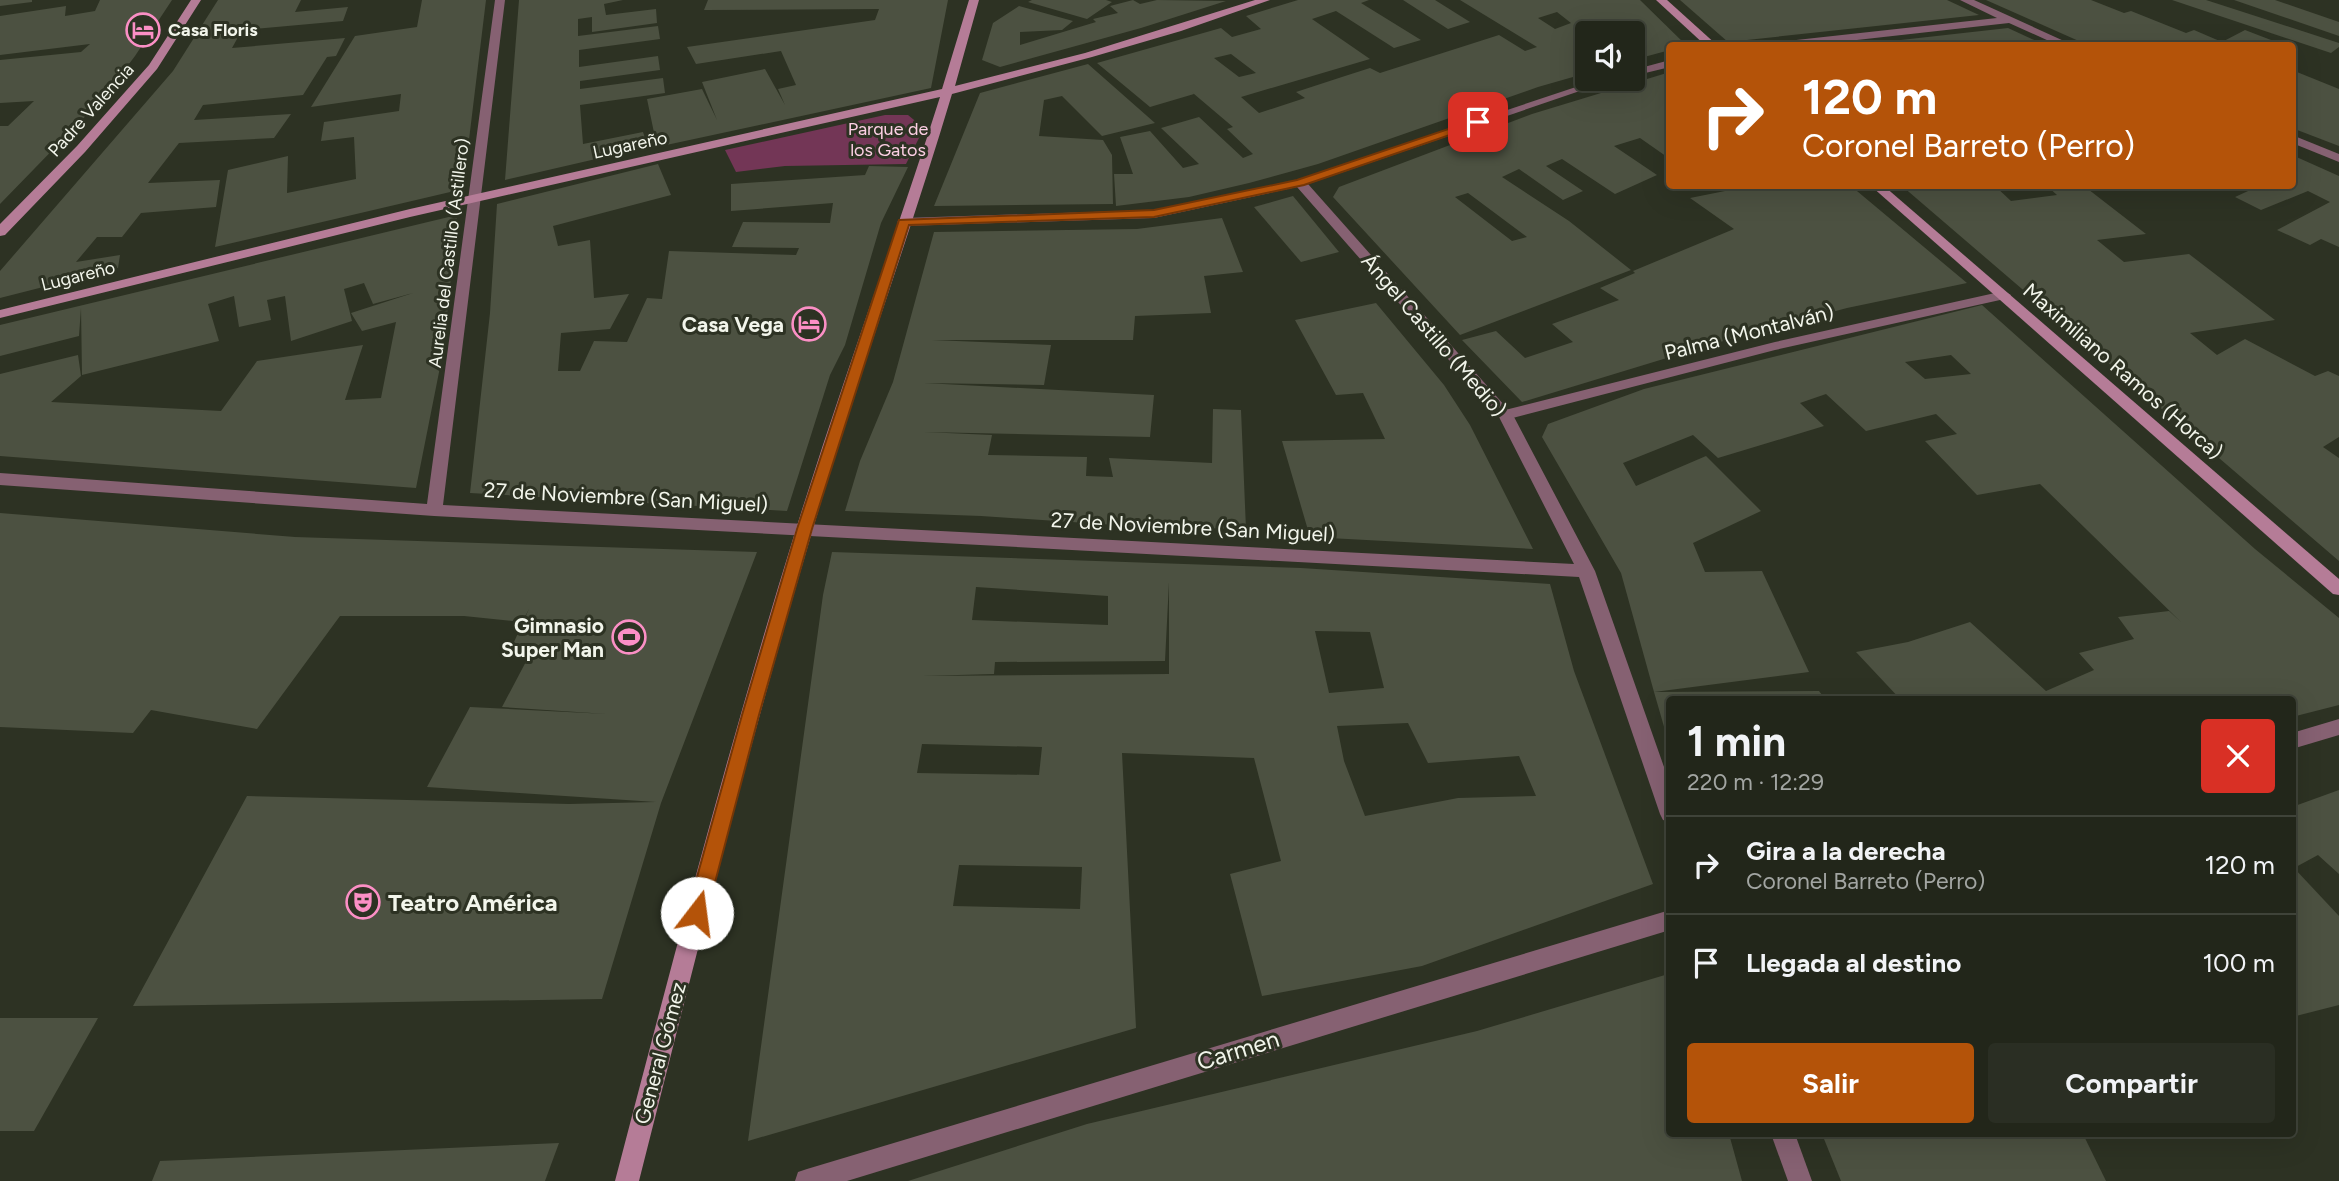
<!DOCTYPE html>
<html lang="es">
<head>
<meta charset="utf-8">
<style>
  body { margin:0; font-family:Figtree,sans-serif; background:#2a2e23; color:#f1f3f6; height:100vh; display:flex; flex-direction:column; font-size:26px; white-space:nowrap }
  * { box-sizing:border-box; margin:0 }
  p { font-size:23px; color:#a2a5a2 }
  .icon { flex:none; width:38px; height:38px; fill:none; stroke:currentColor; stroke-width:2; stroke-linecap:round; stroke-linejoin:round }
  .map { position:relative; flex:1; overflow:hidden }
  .drawer { position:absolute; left:1666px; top:696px; width:630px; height:441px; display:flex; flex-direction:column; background:#22261a; border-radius:7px; box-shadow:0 7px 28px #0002,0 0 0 2px #3f4339 }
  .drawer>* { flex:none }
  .hud { position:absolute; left:1666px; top:42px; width:630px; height:147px; border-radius:7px; box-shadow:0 7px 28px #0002,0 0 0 2px #3f4339; background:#b45309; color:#fff; overflow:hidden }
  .fabs { position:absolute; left:1575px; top:21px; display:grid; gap:14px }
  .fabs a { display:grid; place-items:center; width:70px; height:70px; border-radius:7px; background:#22261a; box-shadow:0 7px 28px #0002,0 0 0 2px #3f4339; font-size:35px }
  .pin { position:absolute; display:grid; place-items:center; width:60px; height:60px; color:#fff; margin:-30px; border-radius:14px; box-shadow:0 4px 10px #0006 }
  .me { position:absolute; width:77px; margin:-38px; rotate:15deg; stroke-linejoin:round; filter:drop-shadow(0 0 5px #0008) }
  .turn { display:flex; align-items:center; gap:24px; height:147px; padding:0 21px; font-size:32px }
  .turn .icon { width:91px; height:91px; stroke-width:2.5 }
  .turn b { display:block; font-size:49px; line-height:60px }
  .round { display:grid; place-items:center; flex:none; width:74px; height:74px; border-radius:7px; background:#2a2e23 }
  .headline { display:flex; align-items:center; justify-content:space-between; height:119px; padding:0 21px }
  h1 { font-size:42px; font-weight:700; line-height:52px }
  .action { display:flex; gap:14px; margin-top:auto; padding:14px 21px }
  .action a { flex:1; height:80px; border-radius:7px; background:#b45309; color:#fff; font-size:28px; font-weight:700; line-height:80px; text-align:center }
  .action a+a { background:#2a2e23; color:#f1f3f6 }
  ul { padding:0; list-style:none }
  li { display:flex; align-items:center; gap:21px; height:98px; padding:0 21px; border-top:2px solid #3f4339 }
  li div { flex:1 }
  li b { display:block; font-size:26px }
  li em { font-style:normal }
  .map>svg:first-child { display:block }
</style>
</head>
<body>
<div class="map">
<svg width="2339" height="1181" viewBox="0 0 2339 1181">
  <rect width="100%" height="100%" fill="#2d3223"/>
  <polygon fill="#733656" points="885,115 908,115 919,124 920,136 906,164 785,166 736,172 725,150"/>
  <g fill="#4c5141" fill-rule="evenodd">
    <polygon points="0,0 32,0 32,2 0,6"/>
    <polygon points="100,0 172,0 135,56 104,97 0,204 0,126 8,126 34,101 0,103 0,60 81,52 90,44 0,55 0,16 66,6 65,16 95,11"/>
    <polygon points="218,0 301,0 295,12 348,7 343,21 242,30 232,48 345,38 336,56 327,57 303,95 203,105 194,120 291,114 274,138 179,143 148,183 220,180 216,207 141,213 122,237 97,237 76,262 120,255 118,268 0,298 0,271 173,71"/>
    <polygon points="422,0 486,0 463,189 215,247 228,170 288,156 287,193 356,179 354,137 321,141 324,122 399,111 401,94 311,107 355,36 417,27"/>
    <polygon points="519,0 623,0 604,4 606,15 656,9 657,23 592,32 592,17 578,19 578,36 658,26 660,39 579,50 579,67 658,56 660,70 580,81 580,89 663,78 665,93 580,105 583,144 643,132 648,147 505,180"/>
    <polygon points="708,0 948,0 931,88 657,147 647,99 702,89 717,120 702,82 765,69 785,105 778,89 796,85 781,51 696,64 687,47 875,20 879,9 704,10"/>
    <polygon points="1032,0 1106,0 1112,2 1087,19 1028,2"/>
    <polygon points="1133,0 1140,4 1157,0 1226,1 1141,28 1000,67 982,60 993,23 1019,6 1073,21 1062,30 1020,32 1020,45 1096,22 1093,19 1118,13 1110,6"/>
    <path d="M 1298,0 L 1369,0 L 1361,3 L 1421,40 L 1394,48 L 1336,11 L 1312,19 L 1370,59 L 1241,97 L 1259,113 L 1305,98 L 1296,92 L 1345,76 L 1370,68 L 1380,73 L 1499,35 L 1525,51 L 1537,47 L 1460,0 L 1640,0 L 1687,46 L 1670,46 L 1670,50 L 1633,60 L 1633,33 L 1587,33 L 1587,73 L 1538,87 L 1318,164 L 1249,183 L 1189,197 L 1116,206 L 1114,174 L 1133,174 L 1120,137 L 1150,131 L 1183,168 L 1199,164 L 1161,128 L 1199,117 L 1243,158 L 1253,154 L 1227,129 L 1233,127 L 1187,88 L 1194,94 L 1150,107 L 1097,63 L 1221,28 L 1232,37 L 1261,29 L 1246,16 ZM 1557,12 L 1571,23 L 1555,29 L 1538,18 ZM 1231,54 L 1256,73 L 1239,77 L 1214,58 Z"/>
    <polygon points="1403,0 1435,0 1470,22 1448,29"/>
    <polygon points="1680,0 1947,0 1979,15 1728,42"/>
    <polygon points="1986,0 2091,0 2124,13 2131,11 2186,33 2194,30 2222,42 2245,30 2284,45 2090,46"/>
    <polygon points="2172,0 2206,0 2339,43 2339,47 2331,53"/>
    <polygon points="2234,0 2275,0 2339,22 2339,36"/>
    <polygon points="2008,28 2047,46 1865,46 1865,44"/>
    <polygon points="1088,64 1155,123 1102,136 1062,96 1044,100 1039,136 1103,140 1112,155 1113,204 934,206 980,93"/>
    <polygon points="2292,70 2339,89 2339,146 2292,128"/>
    <path d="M 1670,72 L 1670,159 L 1640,138 L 1614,146 L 1657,175 L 1615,194 L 1562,159 L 1546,166 L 1583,191 L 1563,200 L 1519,169 L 1502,177 L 1569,221 L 1631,270 L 1460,335 L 1333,197 L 1339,187 L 1532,114 ZM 1468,193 L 1527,237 L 1512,241 L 1455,197 Z"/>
    <polygon points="2292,155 2339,176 2339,247 2321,239 2310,245 2277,230 2330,202 2308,191 2261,210 2235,197 2259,186 2292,186"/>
    <polygon points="658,164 671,195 553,226 558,246 590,240 594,298 629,294 610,329 561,333 558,371 580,371 594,341 627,342 647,298 662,299 669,251 796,255 799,248 732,247 743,222 830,223 833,203 731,211 731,184 865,175 869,166 908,167 881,223 845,345 830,375 787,511 470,493 490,313 497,204"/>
    <polygon points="1743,186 1851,186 1967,283 1847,308 1716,343 1522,402 1462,340 1496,331 1525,358 1573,342 1552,324 1619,300 1600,288 1635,273 1633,271 1734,229 1690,198 1745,187"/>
    <polygon points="1902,186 1995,186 2011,201 2057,195 2047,186 2084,186 2146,234 2097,240 2124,262 2189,254 2275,320 2190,333 2217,355 2245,339 2315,376 2328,371 2339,376 2339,437 2323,447 2339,458 2339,561"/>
    <polygon points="1293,196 1339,252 1301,262 1254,207"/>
    <polygon points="457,215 444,347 416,488 0,456 0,374 78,355 81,376 51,402 221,411 257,361 363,345 345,400 381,398 396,322 362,331 351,313 413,293 373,304 364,283 344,289 352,321 291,341 285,296 267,300 271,320 239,327 234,296 208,304 219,341 82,375 81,308 79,336 0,356 0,325"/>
    <polygon points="1222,218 1243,272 1204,276 1211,313 1135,316 1133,340 932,340 1051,345 1044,385 924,383 1154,395 1150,437 924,432 992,435 988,455 1087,457 1086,476 1113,477 1109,458 1212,463 1213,409 1241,410 1246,529 1146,527 981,516 845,511 860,461 893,382 934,232 1137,229"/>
    <polygon points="1376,303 1444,385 1470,425 1533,549 1310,537 1282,441 1385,439 1363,393 1336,395 1295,320"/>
    <path d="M 1982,305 L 2255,549 L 2339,618 L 2339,705 L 2292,717 L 2292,700 L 1901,700 L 1856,652 L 1908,642 L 1970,622 L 2046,691 L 2094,670 L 2079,653 L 2134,639 L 2118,617 L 2169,611 L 2181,622 L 2040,484 L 1977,495 L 1925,441 L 1957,434 L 1936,414 L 1866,431 L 1826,394 L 1800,403 L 1824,426 L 1718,458 L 1693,435 L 1623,463 L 1636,486 L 1706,456 L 1761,511 L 1693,543 L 1705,572 L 1762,571 L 1809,672 L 1654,692 L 1819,691 L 1826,700 L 1670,700 L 1669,744 L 1654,692 L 1621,573 L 1542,437 L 1548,424 L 1644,389 ZM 1951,355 L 1971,374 L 1925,379 L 1905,362 Z"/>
    <polygon points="0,513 295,537 757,552 661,803 602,999 133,1006 247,796 569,804 656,802 427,787 470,707 607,714 502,707 530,654 509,653 529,609 522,622 464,616 340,616 257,729 151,710 133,733 0,727"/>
    <path d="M 832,552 L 1301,568 L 1550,584 L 1574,671 L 1653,884 L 1422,966 L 1262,996 L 1230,874 L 1281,861 L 1254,758 L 1122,753 L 1136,1028 L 748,1141 L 823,595 ZM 1169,582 L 1169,674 L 922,676 L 994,674 L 995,662 L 1165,661 ZM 976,587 L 1108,596 L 1108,625 L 972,620 ZM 1315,631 L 1370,632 L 1384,688 L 1329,693 ZM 1408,723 L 1428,763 L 1519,756 L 1536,796 L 1458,798 L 1365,816 L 1344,761 L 1337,726 ZM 922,744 L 1042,747 L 1039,775 L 917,773 ZM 959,865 L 1082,867 L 1080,909 L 953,906 Z"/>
    <polygon points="2339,790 2339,874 2318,855 2294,868 2339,916 2339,1005 2292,1017 2292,807"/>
    <polygon points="1665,975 1670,978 1670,1134 1729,1134 1742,1181 908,1181 1087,1124 1477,1031"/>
    <polygon points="0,1018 98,1018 34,1131 0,1131"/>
    <polygon points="1822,1134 2083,1134 2106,1181 1841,1181"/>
    <polygon points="559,1143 545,1181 152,1181 160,1161"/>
  </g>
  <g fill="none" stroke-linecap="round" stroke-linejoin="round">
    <polygon fill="#866172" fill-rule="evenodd" points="2004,291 2011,295 2009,298 1775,350 1505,420 1497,415 1505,410 1775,342"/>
    <g fill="#866172" fill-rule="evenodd">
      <polygon points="495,0 505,0 443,505 1574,564 1499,417 1297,187 1154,218 904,226 897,222 904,218 1154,210 1297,180 1600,79 1615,79 1308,184 1513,415 1595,571 1670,784 1670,822 1663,820 1660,814 1579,577 434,516 0,485 0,473 427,504"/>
      <polygon points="1960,0 1974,0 2075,46 2060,46 2009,23 1803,46 1763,46 1768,43 1997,18"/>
      <polygon points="1670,60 1670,67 1633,76 1633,70"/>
      <polygon points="2292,135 2339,154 2339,162 2292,143"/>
      <polygon points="2339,719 2339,735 2292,749 2292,733"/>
      <polygon points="1670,910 1670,930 847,1181 795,1181 798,1172 807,1169"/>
      <polygon points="1771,1134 1795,1134 1812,1181 1788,1181"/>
    </g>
    <g fill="#b57c97" fill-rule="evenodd">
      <polygon points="191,0 201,0 157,69 85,152 5,235 0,236 0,224 77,146 149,65"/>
      <path d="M 969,0 L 979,0 L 955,86 L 1085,53 L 1255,0 L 1270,0 L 1181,31 L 1092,57 L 952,94 C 908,241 855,385 812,532 C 748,747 694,964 639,1181 L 615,1181 C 672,963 729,744 796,529 C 841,384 894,242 940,97 L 410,217 L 0,318 L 0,310 L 410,209 L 942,89 Z"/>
      <polygon points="1656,0 1667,0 1718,46 1706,46"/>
      <polygon points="1871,186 1884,186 2339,579 2339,595 2333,594"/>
    </g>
  </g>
  <polygon fill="#b45309" stroke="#753606" stroke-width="2" points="1478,119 1483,122 1482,124 1304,185 1154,217 909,225 812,529 759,715 707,913 704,919 697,922 690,919 687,913 742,715 797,529 899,220 1154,210 1297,180"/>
  <defs>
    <symbol id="hotel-ring" viewBox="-11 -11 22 22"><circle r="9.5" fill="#2d3223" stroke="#fb8fc5" stroke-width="1.5"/><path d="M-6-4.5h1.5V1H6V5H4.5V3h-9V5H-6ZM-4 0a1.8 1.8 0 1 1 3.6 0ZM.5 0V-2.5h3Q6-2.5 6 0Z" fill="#fb8fc5"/></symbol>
    <symbol id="stadium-ring" viewBox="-11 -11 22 22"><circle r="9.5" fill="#2d3223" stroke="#fb8fc5" stroke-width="1.5"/><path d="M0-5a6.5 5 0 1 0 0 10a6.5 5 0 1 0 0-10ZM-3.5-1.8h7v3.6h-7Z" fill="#fb8fc5"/></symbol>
    <symbol id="theatre-ring" viewBox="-11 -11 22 22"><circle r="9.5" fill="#2d3223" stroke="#fb8fc5" stroke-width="1.5"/><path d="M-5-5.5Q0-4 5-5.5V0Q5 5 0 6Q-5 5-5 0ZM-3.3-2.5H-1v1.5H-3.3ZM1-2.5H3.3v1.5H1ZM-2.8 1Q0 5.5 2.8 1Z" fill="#fb8fc5"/></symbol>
  </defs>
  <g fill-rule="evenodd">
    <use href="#hotel-ring" x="124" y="11" width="38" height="38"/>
    <use href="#hotel-ring" x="790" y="305" width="38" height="38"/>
    <use href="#stadium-ring" x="610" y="618" width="38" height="38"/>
    <use href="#theatre-ring" x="344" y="883" width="38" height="38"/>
  </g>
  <g text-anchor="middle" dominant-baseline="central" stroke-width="6" stroke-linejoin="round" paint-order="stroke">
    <g font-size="18" font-weight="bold" fill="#f2f5eb" stroke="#2d3223" text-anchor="start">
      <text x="168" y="30">Casa Floris</text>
    </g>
    <g font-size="18" fill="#f2f5eb" stroke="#2d3223">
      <text transform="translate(91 110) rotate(-48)">Padre Valencia</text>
      <text transform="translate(630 145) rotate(-12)">Lugareño</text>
      <text transform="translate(449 253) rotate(-83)">Aurelia del Castillo (Astillero)</text>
      <text transform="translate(78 276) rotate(-14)">Lugareño</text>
    </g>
    <g font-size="18" fill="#fdcfe4" stroke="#2d3223">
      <text x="888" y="129">Parque de<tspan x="888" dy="21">los Gatos</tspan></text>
    </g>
    <g font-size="21" font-weight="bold" fill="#f2f5eb" stroke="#2d3223" text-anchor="end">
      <text x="784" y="324">Casa Vega</text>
      <text x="604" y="625">Gimnasio<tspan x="604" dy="24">Super Man</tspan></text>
    </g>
    <g font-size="21" fill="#f2f5eb" stroke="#2d3223">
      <text transform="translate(1749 332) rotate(-14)">Palma (Montalván)</text>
      <text transform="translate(1434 335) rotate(49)">Ángel Castillo (Medio)</text>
      <text transform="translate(2123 371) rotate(41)">Maximiliano Ramos (Horca)</text>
      <text transform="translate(626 497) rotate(3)">27 de Noviembre (San Miguel)</text>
      <text transform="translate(1193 527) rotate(3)">27 de Noviembre (San Miguel)</text>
      <text transform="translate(660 1053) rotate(-75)">General Gómez</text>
    </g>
    <g font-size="24" font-weight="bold" fill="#f2f5eb" stroke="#2d3223" text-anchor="start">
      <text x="388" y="902">Teatro América</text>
    </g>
    <g font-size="24" fill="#f2f5eb" stroke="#2d3223">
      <text transform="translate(1238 1050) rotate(-17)">Carmen</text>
    </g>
  </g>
</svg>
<div class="fabs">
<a><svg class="icon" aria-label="sound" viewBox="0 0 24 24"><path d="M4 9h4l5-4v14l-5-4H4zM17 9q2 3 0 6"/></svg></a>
</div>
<div class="pin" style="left:1478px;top:122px;background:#d93025"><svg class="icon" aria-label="arrive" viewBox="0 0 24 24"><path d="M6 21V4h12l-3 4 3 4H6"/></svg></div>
<svg class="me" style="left:697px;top:913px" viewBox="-20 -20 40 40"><circle r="19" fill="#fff"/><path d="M0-13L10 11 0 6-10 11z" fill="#b45309"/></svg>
<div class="hud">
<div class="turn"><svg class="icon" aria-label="right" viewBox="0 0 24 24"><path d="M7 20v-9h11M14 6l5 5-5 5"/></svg><div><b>120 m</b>Coronel Barreto (Perro)</div></div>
</div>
<section class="drawer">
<div class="headline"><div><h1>1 min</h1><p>220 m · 12:29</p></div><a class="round" style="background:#d93025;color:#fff"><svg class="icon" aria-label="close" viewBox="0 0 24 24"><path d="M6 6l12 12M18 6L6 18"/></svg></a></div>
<ul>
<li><svg class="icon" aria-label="right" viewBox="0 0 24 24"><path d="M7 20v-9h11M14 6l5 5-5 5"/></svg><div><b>Gira a la derecha</b><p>Coronel Barreto (Perro)</p></div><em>120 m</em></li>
<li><svg class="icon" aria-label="arrive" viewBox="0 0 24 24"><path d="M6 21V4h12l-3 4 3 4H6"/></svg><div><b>Llegada al destino</b></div><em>100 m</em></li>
</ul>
<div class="action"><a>Salir</a><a>Compartir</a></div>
</section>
</div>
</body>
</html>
